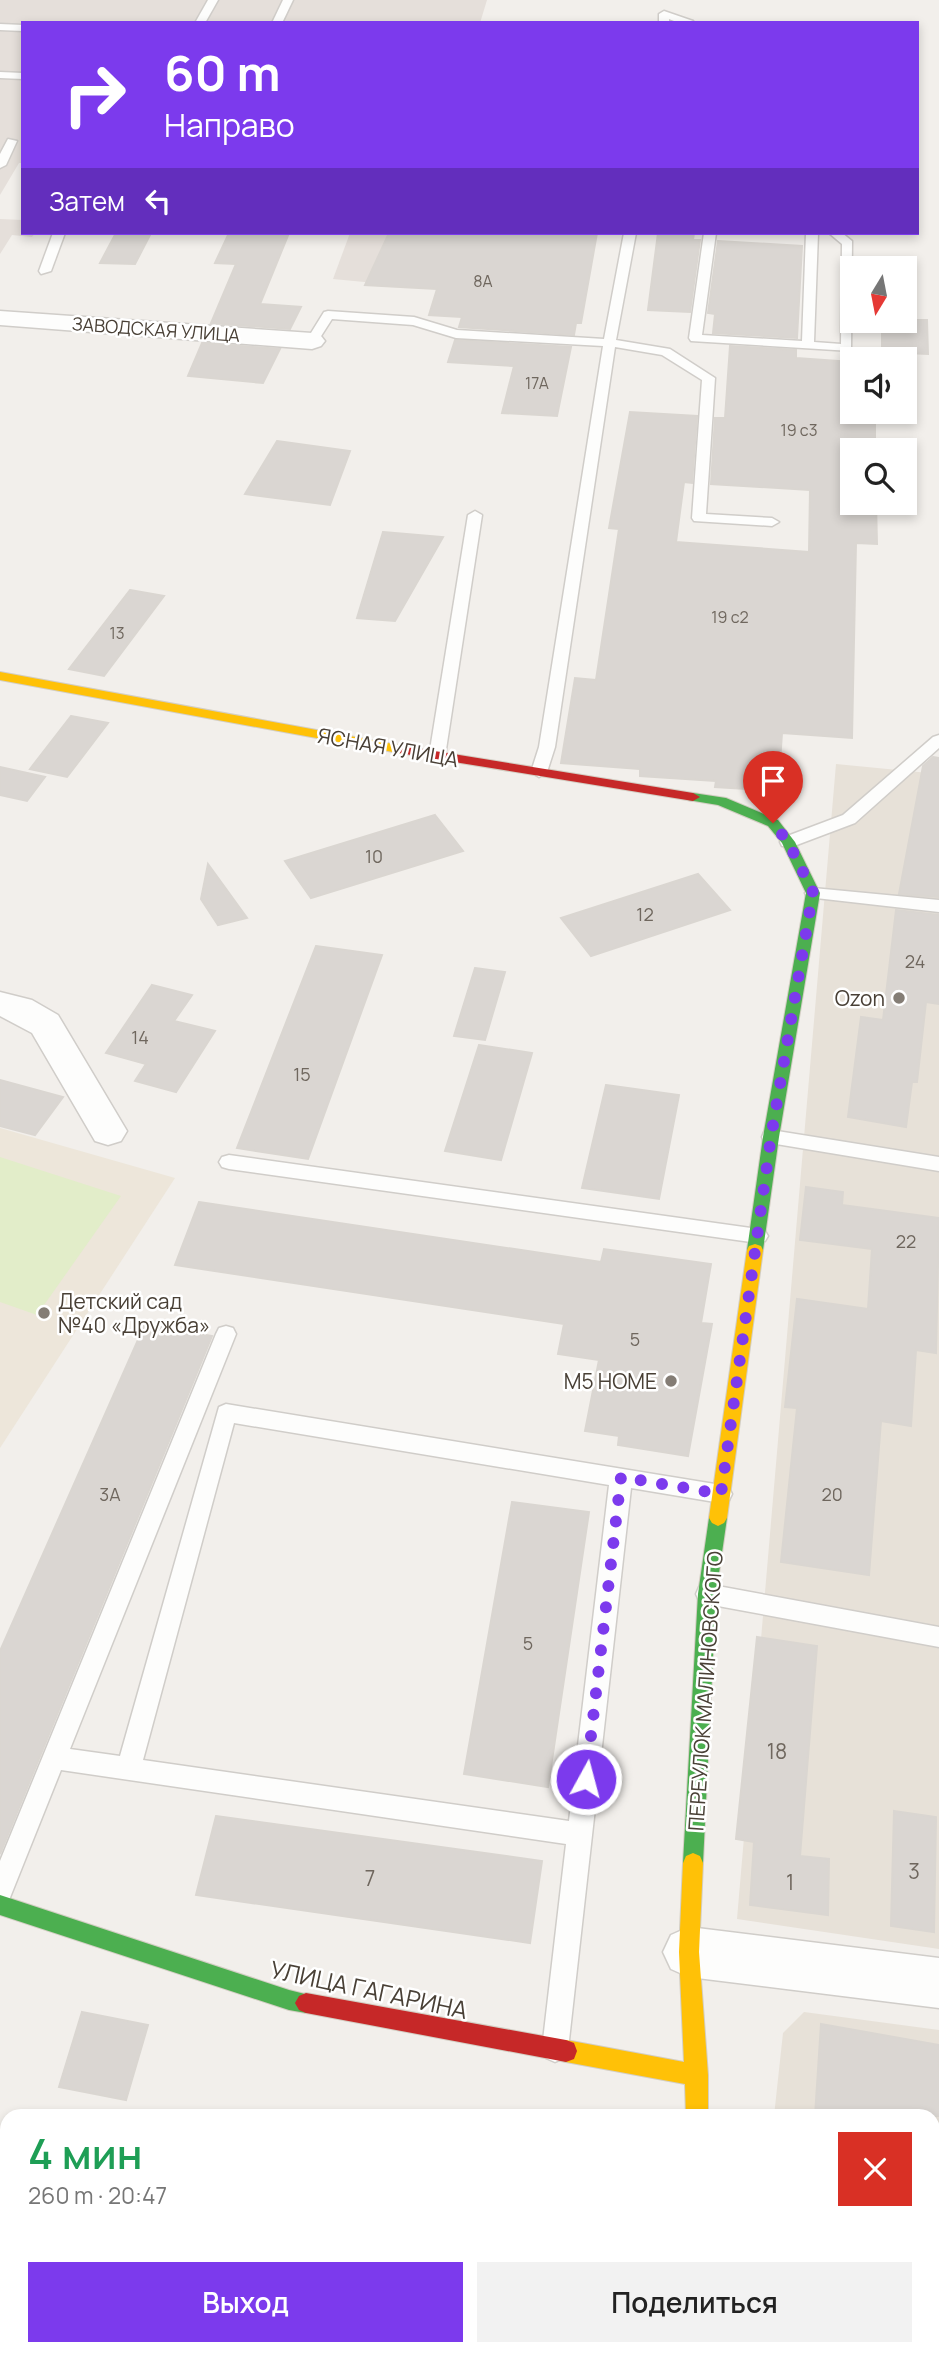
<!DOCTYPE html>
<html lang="ru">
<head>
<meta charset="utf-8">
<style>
  body { margin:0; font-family:Manrope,sans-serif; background:#f2f2f2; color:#222; height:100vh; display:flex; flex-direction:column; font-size:26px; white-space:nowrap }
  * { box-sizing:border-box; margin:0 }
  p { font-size:23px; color:#767676 }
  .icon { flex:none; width:38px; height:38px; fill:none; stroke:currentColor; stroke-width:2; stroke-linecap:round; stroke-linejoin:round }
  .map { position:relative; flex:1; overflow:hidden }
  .details { position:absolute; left:0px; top:2109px; width:940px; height:247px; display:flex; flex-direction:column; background:#fff; border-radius:21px 21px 0 0; box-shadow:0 4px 10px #0003 }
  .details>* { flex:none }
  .banner { position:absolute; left:21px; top:21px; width:898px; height:214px; border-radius:0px; box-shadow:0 4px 10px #0003; background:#7c3aed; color:#fff; overflow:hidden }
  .needle { width:46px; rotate:190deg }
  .buttons { position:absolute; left:840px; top:256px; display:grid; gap:14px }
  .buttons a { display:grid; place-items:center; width:77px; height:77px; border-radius:0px; background:#fff; box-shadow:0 4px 10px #0003; font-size:35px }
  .pin { position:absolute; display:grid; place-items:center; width:60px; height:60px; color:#fff; margin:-72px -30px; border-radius:50% 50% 50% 0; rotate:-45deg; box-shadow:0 0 7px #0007 }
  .pin .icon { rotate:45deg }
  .me { position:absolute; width:77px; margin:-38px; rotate:7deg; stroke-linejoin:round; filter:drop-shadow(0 0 5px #0008) }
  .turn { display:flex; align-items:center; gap:24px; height:147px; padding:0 28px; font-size:32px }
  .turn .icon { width:91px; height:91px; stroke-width:2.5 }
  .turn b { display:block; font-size:49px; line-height:60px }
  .then { display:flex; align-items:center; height:66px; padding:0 28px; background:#0003; gap:14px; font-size:26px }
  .round { display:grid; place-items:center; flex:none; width:74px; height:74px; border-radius:0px; background:#f2f2f2 }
  .summary { display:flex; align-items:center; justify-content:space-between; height:119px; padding:0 28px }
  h1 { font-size:42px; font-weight:600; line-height:52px; color:#1e9e55 }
  .cta { display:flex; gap:14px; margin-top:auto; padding:14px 28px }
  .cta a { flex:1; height:80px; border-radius:0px; background:#7c3aed; color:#fff; font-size:28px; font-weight:600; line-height:80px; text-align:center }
  .cta a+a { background:#f2f2f2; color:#222 }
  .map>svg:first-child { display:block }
</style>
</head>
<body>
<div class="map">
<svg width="939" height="2354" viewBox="0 0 939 2354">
  <rect width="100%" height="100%" fill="#f2efeb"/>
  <g fill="#e7e1d8">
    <polygon points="836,764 939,774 939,1949 737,1919"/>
    <polygon points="804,2012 939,2030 939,2354 751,2354 751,2348 933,2348 933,2116 774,2116 783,2033"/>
  </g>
  <g fill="#e5dfda">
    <polygon points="0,0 487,0 480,23 23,23 23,163 19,163 0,195"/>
    <polygon points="0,219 23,220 23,233 35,233 32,237 12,235 0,254"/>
    <polygon points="350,233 413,233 396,285 333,279"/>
  </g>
  <polygon fill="#ede6da" points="0,1128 175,1178 0,1448"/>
  <polygon fill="#e2edc9" points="0,1157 121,1196 37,1315 0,1302"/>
  <g fill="#dad6d2" stroke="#dad6d1" stroke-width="2">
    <polygon points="116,233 151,233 135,264 100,263"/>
    <polygon points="229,233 289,233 260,304 301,307 290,329 211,323 236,264 215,263"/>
    <polygon points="389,233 597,233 581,323 576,323 574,335 459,327 462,317 429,315 437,289 365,285"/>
    <polygon points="658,233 694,233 693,240 700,240 690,312 648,310"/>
    <polygon points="718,241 802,246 797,338 713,333 715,314 708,313"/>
    <polygon points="882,320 927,320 928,354 882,352"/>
    <polygon points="455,340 571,347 557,416 502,413 514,366 448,362"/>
    <polygon points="202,343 280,349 263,383 188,376"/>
    <polygon points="730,346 796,350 796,358 852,362 852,411 875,411 875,450 852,450 852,502 876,502 877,544 856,543 852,738 782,733 778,791 715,787 716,781 640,776 640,769 561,763 575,678 596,680 619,529 609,528 630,412 697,416 692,483 684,482 676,542 809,552 810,490 711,484 715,418 725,418"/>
    <polygon points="277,441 350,451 330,505 245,494"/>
    <polygon points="383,532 443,537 395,621 357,618"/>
    <polygon points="130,590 164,596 104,676 69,669"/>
    <polygon points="71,716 108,723 67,777 30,769"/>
    <polygon points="933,757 939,758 939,897 899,894 923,766"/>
    <polygon points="0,767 45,777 27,801 0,795"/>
    <polygon points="435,815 463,851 311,898 285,861"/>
    <polygon points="208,864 247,918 218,925 201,899"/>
    <polygon points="698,874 730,910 591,956 561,918"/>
    <polygon points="896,910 939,915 939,1004 926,1002 917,1082 912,1082 906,1127 848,1117 861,1017 883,1020"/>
    <polygon points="316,946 382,955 308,1159 237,1148"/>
    <polygon points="475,968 505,972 485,1040 454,1036"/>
    <polygon points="152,985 192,995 174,1021 215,1031 176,1092 135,1081 146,1064 106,1053"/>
    <polygon points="479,1045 532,1053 501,1160 445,1151"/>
    <polygon points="0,1080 63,1097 35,1135 0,1126"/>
    <polygon points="606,1085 679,1095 659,1199 582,1188"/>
    <polygon points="806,1187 843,1192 842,1205 939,1218 936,1353 916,1350 911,1426 881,1421 869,1575 781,1562 797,1408 785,1407 797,1299 868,1309 872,1249 800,1240"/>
    <polygon points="199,1202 601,1262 604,1249 711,1264 701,1323 712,1324 688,1456 618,1445 619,1436 585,1431 599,1360 558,1354 564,1324 175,1265"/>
    <polygon points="145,1324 212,1336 0,1854 0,1651"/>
    <polygon points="512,1502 589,1512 548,1787 464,1774"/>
    <polygon points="757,1637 817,1646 800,1856 829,1859 828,1915 750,1905 754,1842 736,1839"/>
    <polygon points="894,1811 936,1817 934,1932 891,1926"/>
    <polygon points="216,1816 542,1861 530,1943 196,1895"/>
    <polygon points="82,2012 148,2025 126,2100 59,2087"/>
    <polygon points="821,2024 939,2045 939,2116 815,2116"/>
  </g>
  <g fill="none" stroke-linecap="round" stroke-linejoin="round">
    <defs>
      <g id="lane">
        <polygon points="208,0 218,0 205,23 195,23"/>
        <polygon points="283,0 293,0 282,23 272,23"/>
        <polygon points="664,11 693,21 694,23 679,23 669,19 669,23 659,23 659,14"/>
        <polygon points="0,24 23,25 23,31 0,30"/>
        <polygon points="0,72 23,73 23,79 0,78"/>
        <polygon points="8,139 17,141 6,165 0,168 0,154"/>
        <polygon points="53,233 65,233 51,271 41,274 39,271"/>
        <polygon points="624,233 636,233 616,340 670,349 715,378 706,514 772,518 779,522 772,526 694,521 692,518 702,380 662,355 615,347 555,747 547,772 539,777 531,772 539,747 603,346 456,338 413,325 332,319 316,344 312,345 306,341 324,312 328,311 414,317 457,330 604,339"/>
        <polygon points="704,233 716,233 702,335 802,341 806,233 818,233 814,342 841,344 842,244 829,233 842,233 852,241 851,351 691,341 689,338"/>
        <polygon points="475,511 482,515 445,756 437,761 429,756 468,515"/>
        <polygon points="939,735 939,748 855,823 794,846 782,846 780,842 782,838 843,815 933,737"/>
        <polygon points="813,888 939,900 939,912 807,897 805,893"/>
        <polygon points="771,1130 939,1157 939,1171 764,1142 762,1137 764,1132"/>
        <polygon points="229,1155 758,1229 765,1231 768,1236 765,1241 758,1243 229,1169 222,1167 219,1162 222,1157"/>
        <path d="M 226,1326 L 233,1328 L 236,1334 L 70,1749 L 120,1756 L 219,1407 L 226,1404 L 721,1485 L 729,1488 L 732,1494 L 729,1500 L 721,1503 L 631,1488 L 568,2049 L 564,2058 L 555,2062 L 546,2058 L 542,2049 L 566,1844 L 61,1770 L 9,1900 L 0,1904 L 0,1861 L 216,1334 L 219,1328 ZM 234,1423 L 609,1485 L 569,1821 L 143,1760 Z"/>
        <polygon points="707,1584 939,1627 939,1647 707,1604 699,1601 696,1594 699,1587"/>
        <polygon points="0,2315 7,2316 7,2344 0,2343"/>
        <polygon points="98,2348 153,2348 155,2354 100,2354"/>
      </g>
      <g id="street">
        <polygon points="0,311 312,333 321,336 325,341 321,346 312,349 0,325"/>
        <polygon points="0,992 32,1000 58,1015 127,1131 121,1141 108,1145 95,1141 32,1033 0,1016"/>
        <polygon points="689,1927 939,1958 939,2008 689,1977 671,1969 663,1952 671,1935"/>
        <rect x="654" y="2348" width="58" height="6"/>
      </g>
      <g id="fast">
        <polygon points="693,793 726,798 778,820 795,842 820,893 779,1137 763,1250 761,1254 749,1254 747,1250 763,1137 806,893 782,843 768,826 718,805 688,800 686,797"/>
        <polygon points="718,1510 724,1513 727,1518 716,1594 703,1863 700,1870 693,1873 686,1870 683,1863 698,1594 709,1518 712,1513"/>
        <polygon points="0,1895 289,1990 313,1996 317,2003 313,2010 306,2013 289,2010 0,1915"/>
      </g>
      <g id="slow">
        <polygon points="0,672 404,746 410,750 404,754 0,680"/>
        <polygon points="755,1244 761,1246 763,1250 727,1518 724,1523 718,1526 712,1523 709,1518 747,1250 749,1246"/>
        <polygon points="693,1853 700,1856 703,1863 699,1952 708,2075 708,2116 686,2116 685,2084 566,2062 558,2059 555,2051 558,2043 566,2040 684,2062 679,1952 683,1863 686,1856"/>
      </g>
      <g id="jam">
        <polygon points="404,746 693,793 700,797 693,801 399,753 398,750"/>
        <polygon points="306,1993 566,2040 574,2043 577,2051 574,2059 566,2062 306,2013 299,2010 295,2003 299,1996"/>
      </g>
    </defs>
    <use href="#lane" stroke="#d0cdc9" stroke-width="3"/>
    <use href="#street" stroke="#d0cdc9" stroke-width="3"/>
    <use href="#fast" stroke="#d3cec3" stroke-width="2"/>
    <use href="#slow" stroke="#d3cec3" stroke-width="2"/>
    <use href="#jam" stroke="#d3cec3" stroke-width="2"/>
    <use href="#lane" fill="#fdfdfc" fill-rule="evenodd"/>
    <use href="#street" fill="#fdfdfc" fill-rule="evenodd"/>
    <use href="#fast" fill="#4caf50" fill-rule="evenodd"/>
    <use href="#slow" fill="#ffc107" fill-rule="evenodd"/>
    <use href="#jam" fill="#c62828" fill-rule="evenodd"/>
  </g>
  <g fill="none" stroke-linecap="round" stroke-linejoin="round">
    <polyline stroke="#7c3aed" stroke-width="12" stroke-dasharray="0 21.6" points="586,1779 621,1477 721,1494 771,1137 813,892 788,842 773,823"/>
  </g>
  <g fill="#847d75" stroke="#fff" stroke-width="2.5">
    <circle cx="899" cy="998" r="7"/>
    <circle cx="44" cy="1313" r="7"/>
    <circle cx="671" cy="1381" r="7"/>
  </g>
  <g text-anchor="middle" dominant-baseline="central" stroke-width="5" stroke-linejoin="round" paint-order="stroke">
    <g font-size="16" fill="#6f675e">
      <text x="483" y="281">8А</text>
      <text x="537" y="383">17А</text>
      <text x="799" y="430">19 с3</text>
      <text x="730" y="617">19 с2</text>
      <text x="117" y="633">13</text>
    </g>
    <g font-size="18" fill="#494036" stroke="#fff">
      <text transform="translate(156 329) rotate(4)">ЗАВОДСКАЯ УЛИЦА</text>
    </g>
    <g font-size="18" fill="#6f675e">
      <text x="374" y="856">10</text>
      <text x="645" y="914">12</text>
      <text x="915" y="961">24</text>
      <text x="140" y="1037">14</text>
      <text x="302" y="1074">15</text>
      <text x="906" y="1241">22</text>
      <text x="635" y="1339">5</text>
      <text x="110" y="1494">3А</text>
      <text x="832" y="1494">20</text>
      <text x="528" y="1643">5</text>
    </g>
    <g font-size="21" fill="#494036" stroke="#fff">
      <text transform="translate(388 747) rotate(10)">ЯСНАЯ УЛИЦА</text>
      <text transform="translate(705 1691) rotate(-86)">ПЕРЕУЛОК МАЛИНОВСКОГО</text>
    </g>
    <g font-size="21" fill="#494036" stroke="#fff" text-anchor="end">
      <text x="885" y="998">Ozon</text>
      <text x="58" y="1301" text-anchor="start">Детский сад<tspan x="58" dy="24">№40 «Дружба»</tspan></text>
      <text x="657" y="1381">M5 HOME</text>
    </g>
    <g font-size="21" fill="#6f675e">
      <text x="777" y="1751">18</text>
      <text x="914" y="1871">3</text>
      <text x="370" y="1878">7</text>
      <text x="790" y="1882">1</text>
    </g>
    <g font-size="24" fill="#494036" stroke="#fff">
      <text transform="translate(369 1989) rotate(12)">УЛИЦА ГАГАРИНА</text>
    </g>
  </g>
</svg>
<div class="buttons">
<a><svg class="needle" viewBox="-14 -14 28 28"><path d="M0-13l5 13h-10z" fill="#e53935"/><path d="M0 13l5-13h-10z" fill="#767676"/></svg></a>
<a><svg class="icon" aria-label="sound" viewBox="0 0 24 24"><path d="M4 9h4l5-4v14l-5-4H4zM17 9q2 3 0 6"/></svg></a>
<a><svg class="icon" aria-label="search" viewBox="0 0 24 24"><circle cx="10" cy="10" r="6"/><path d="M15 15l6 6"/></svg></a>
</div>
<div class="pin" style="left:773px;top:823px;background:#d93025"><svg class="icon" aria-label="arrive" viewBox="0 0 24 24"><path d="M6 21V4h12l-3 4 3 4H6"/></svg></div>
<svg class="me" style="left:586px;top:1779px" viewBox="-20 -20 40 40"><circle r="17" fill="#7c3aed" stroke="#fff" stroke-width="3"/><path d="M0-11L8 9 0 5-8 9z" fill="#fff"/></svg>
<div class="banner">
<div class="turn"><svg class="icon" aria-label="right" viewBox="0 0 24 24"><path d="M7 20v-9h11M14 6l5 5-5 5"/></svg><div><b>60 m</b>Направо</div></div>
<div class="then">Затем<svg class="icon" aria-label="left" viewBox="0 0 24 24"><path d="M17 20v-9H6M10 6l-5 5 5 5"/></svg></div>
</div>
<section class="details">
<div class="summary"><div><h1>4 мин</h1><p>260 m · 20:47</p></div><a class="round" style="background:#d93025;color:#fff"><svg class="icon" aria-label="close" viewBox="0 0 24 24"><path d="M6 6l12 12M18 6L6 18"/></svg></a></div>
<div class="cta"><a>Выход</a><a>Поделиться</a></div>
</section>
</div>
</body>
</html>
